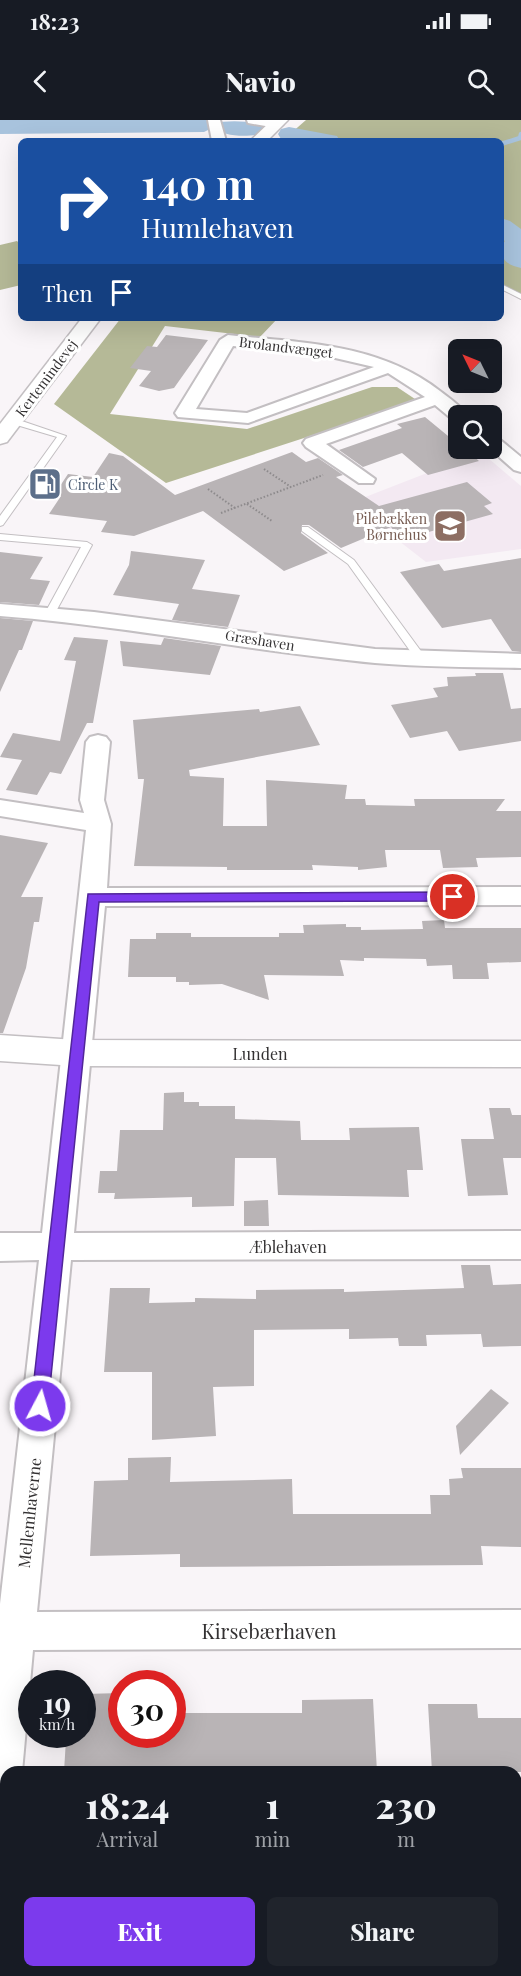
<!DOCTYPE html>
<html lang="en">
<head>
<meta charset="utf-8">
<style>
  body { margin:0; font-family:"Playfair Display",serif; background:#20242c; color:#f1f3f6; height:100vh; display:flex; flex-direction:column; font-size:22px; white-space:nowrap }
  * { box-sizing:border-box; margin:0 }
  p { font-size:20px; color:#9ea1a6 }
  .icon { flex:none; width:33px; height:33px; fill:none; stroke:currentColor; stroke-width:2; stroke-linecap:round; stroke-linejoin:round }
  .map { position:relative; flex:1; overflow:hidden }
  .sheet { position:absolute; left:0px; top:1646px; width:522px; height:212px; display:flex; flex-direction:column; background:#171b24; border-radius:18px 18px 0 0; box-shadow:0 6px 24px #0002 }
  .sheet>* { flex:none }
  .banner { position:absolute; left:18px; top:18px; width:486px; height:183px; border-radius:9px; box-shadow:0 6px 24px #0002; background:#1a4fa0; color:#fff; overflow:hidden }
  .needle { width:39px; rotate:313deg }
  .tools { position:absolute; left:448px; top:219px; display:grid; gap:12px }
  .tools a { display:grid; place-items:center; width:54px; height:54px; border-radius:9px; background:#171b24; box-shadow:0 6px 24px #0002; font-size:30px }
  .speed { position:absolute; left:18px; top:1550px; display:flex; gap:12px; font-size:30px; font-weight:700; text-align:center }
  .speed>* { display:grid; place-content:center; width:78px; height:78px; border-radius:50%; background:#171b24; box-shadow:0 6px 24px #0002; line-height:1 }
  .speed small { font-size:15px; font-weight:400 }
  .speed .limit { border:9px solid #d22; background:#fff; color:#111 }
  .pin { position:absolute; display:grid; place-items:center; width:51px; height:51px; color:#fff; margin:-26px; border:3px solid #fff; border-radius:50%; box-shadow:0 2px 6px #0007 }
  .me { position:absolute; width:66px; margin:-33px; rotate:6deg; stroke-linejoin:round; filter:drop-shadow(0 0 4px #0008) }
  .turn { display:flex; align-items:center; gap:21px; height:126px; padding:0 24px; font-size:27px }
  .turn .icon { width:78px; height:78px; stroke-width:2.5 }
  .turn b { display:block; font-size:42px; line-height:51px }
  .then { display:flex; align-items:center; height:57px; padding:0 24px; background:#0003; gap:12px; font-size:22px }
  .eta { display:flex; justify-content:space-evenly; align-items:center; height:102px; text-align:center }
  .eta b { font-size:36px; font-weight:800; line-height:42px }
  .action { display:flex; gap:12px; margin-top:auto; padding:12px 24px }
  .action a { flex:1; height:69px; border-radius:9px; background:#7c3aed; color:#fff; font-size:24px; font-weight:800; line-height:69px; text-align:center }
  .action a+a { background:#20242c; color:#f1f3f6 }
  .status { display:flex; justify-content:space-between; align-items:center; height:42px; padding:0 30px; background:#171b24; direction:ltr }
  .status svg { height:16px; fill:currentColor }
  header { display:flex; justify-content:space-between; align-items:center; height:78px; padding:0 24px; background:#171b24; font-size:27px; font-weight:800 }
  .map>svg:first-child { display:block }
</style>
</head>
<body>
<div class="status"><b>18:23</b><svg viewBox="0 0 49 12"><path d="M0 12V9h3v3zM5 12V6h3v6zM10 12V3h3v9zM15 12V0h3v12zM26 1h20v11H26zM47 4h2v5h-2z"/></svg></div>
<header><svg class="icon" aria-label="back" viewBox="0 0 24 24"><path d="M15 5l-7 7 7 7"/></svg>Navio<svg class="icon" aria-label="search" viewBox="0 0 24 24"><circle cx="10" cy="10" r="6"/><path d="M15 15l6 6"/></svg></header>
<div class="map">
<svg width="521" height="1856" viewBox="0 0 521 1856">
  <rect width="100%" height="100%" fill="#f9f5f8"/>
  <polygon fill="#f3e9f2" points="481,332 521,366 521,429 426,442 350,383"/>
  <g fill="#b5b997">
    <polygon points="306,0 521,0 521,175 501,164 501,21 282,21"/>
    <polygon points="17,121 21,125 21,165 0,170 0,125"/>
    <polygon points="121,198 278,198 260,217 165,206 110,294 247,309 372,267 397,267 418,281 166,363 54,284"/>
  </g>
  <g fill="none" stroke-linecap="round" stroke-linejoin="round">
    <polyline stroke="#a8c3dd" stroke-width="4.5" points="501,24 520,18 521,14"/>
    <g fill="#a8c3dd" fill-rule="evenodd">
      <path d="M 0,0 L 211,0 L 214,4 C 225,0 247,1 260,4 L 263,9 L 260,14 C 248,17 222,17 214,7 L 204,12 L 0,14 Z"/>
      <polygon points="289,7 337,16 340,21 281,19 278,14 281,9"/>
      <path d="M 501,98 L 510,101 L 521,109 L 521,148 C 509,145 501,142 501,127 L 505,121 L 501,118 Z"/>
    </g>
  </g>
  <g fill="#b9b4b6">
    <polygon points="166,215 208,220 174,268 159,271 139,266 151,251 130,248 147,226 157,227"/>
    <polygon points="425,297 459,325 459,328 464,328 479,341 428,355 402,333 363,347 339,330 402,308 397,304"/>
    <polygon points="292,332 306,342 318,338 343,355 336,357 379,386 467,362 492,383 484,386 493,394 400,420 391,407 341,428 309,405 302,405 301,413 328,433 284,451 203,391 134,416 101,412 107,401 49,394 61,376 54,375 68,354 93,357 109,333 123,336 175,375"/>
    <polygon points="131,431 205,440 192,469 240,475 228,507 172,500 179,484 113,475 129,445"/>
    <polygon points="0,432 43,437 30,459 50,461 39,485 0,482"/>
    <polygon points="521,438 521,532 512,531 491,499 442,508 400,452 439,444 444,451"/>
    <polygon points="0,498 33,501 22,530 19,530 0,572"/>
    <polygon points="74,517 108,520 93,603 87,603 61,654 50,652 37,675 6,670 22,640 0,637 13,613 60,621 76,541 64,540"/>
    <polygon points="164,518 221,526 210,555 123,546 120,521 161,525"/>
    <polygon points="475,553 503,553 511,589 521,588 521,621 459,631 447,611 410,618 391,585 438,577 433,568 448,566 447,557 476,556"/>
    <polygon points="300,586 320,625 189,650 190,656 224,658 223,706 267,706 266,660 347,665 345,679 365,679 366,685 415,686 414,679 505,679 496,691 521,691 521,737 476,738 478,747 443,748 440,730 385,730 387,747 358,750 358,747 312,745 313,750 227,750 227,747 134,746 144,659 138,659 133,600 259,589 260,592"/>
    <polygon points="0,715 48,723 21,777 43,777 39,802 34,802 26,848 3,913 0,913"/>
    <polygon points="444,800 445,808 521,808 521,842 487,843 489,859 453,859 452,845 427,846 426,839 364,838 364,841 340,840 344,856 264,855 269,880 222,864 189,865 189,862 176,862 176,857 128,857 130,819 156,819 156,813 191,813 191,817 279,817 279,813 304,813 303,805 346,804 346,807 361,807 361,810 423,809 422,801"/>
    <polygon points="184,972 184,982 199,982 199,986 235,986 235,999 300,1001 301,1020 350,1020 349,1008 419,1007 423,1050 407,1050 409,1077 278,1075 276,1038 235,1038 234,1086 192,1087 192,1077 114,1079 115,1073 98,1073 100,1051 117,1051 120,1010 163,1010 164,973"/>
    <polygon points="489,988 510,988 512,995 521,995 521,1038 503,1038 508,1075 468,1076 461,1019 494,1019"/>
    <polygon points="268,1080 269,1106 244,1106 244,1081"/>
    <polygon points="461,1145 490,1145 493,1165 521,1164 521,1226 483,1227 481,1214 426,1215 427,1226 399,1226 398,1218 349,1219 349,1209 254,1210 254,1266 213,1267 216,1316 152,1320 152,1252 104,1252 110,1168 150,1168 149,1183 195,1182 195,1178 256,1179 256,1170 344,1169 344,1172 464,1168"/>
    <polygon points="491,1269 509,1283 460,1335 456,1306"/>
    <polygon points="171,1337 170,1362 292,1359 293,1394 431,1394 430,1375 450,1375 449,1359 463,1358 461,1348 521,1348 521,1427 481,1426 483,1445 180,1447 180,1434 90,1436 94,1361 128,1360 128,1338"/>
    <polygon points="122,1573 122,1614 172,1614 172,1605 183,1605 183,1593 302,1593 302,1580 373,1579 377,1652 64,1652 66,1619 81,1619 82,1614 84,1574"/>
    <polygon points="428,1584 477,1584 478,1598 521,1598 521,1652 432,1652"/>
  </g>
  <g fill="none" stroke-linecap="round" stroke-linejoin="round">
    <defs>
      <g id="service">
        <polygon points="501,164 521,174 521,179 501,169"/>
        <polygon points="13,298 66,316 3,405 0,406 0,396 57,317 10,303 9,301"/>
        <polygon points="302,407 308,407 354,440 426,538 426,542 418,542 348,444 302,411"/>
        <polygon points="0,414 87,422 92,425 54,495 46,495 45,493 81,427 0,420"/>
      </g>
      <g id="minor">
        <polygon points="208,0 220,0 226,21 212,21"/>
        <polygon points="247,0 276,0 283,4 277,8 248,3"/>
        <path d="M 228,215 C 302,223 378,223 440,271 C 449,278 461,286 468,296 L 459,296 L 459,301 L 453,300 L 435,285 L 326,324 L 375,359 L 373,363 L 359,363 L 306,327 L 303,323 L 306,319 L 425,277 L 388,253 L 248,303 L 178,297 L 175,293 L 220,220 ZM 233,226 L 318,234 L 374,247 L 247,293 L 196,289 Z"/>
        <polygon points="492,317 498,318 521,337 521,352 514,350 489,328 492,328"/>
        <path d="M 0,484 L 94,492 L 375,529 L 521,534 L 521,548 C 472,547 424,547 375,543 C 250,531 126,506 0,496 Z"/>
        <polygon points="98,615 106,617 110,622 104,680 111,704 107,768 521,767 521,785 105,786 74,1113 521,1111 521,1139 71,1140 37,1492 521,1490 521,1528 33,1530 22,1652 6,1652 6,1683 0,1685 0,1484 39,1140 0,1141 0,1113 42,1113 86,710 0,696 0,680 84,693 80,680 86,622 90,617"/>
      </g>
      <polygon id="tertiary" points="0,915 76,920 521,921 521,947 76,946 0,941"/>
      <g id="secondary">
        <polygon points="272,0 288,0 267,21 250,21"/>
        <polygon points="82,198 101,198 7,322 0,324 0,304"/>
      </g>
    </defs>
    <use href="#service" stroke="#c3bfc2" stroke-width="2"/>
    <use href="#minor" stroke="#c3bfc2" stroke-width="4"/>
    <use href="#tertiary" stroke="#c3bfc2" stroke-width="3"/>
    <use href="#secondary" stroke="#c3bfc2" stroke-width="3"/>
    <g stroke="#8d8a8c" stroke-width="2" stroke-dasharray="1.5 2" stroke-linecap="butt">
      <polyline points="264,349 291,367"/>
      <polyline points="208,369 235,388"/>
      <polyline points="247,384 272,401"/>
      <polyline points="221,393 323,355"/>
    </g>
    <use href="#service" fill="#fff" fill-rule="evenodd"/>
    <use href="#minor" fill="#fff" fill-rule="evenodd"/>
    <use href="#tertiary" fill="#fff" fill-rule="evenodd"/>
    <use href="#secondary" fill="#fff" fill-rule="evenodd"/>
  </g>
  <polygon fill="#7c3aed" stroke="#51269a" stroke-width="1.5" points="453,772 459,777 453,781 99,782 48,1286 45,1291 40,1293 34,1291 31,1286 88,774"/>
  <defs>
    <symbol id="fuel-square" viewBox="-11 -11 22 22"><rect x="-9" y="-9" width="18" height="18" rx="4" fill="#5c6f8a" stroke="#fff"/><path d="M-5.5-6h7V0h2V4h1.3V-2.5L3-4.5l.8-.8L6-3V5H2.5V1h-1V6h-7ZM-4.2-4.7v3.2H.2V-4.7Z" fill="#fff"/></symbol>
    <symbol id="school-square" viewBox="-11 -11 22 22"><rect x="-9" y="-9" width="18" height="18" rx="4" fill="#8d6e63" stroke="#fff"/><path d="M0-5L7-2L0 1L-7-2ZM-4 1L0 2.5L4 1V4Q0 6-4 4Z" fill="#fff"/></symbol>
  </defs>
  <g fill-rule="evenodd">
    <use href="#fuel-square" x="26" y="345" width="38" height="38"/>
    <use href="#school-square" x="431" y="387" width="38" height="38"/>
  </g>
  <g text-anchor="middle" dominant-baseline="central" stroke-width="6" stroke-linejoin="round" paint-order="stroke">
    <g font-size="14" fill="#333132" stroke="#fff">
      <text transform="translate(286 227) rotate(7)">Brolandvænget</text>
      <text transform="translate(46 258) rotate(-53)">Kertemindevej</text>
      <text transform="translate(260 520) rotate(9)">Græshaven</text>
    </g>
    <g font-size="14" fill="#4e5e75" stroke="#fff" text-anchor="start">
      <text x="68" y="364">Circle K</text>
    </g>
    <g font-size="14" fill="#785e54" stroke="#fff" text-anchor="end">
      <text x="427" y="398">Pilebækken<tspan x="427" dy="16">Børnehus</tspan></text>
    </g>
    <g font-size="16" fill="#333132" stroke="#fff">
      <text x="260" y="933">Lunden</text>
      <text x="288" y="1126">Æblehaven</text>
      <text transform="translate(29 1393) rotate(-84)">Mellemhaverne</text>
    </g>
    <g font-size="20" fill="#333132" stroke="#fff">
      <text x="269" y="1510">Kirsebærhaven</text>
    </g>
  </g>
</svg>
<div class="tools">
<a><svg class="needle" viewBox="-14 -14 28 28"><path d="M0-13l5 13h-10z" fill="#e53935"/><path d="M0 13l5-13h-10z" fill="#9ea1a6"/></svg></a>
<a><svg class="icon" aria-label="search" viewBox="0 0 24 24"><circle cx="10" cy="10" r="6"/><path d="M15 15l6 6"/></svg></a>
</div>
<div class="speed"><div>19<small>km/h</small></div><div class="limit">30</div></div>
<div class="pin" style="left:453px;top:777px;background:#d93025"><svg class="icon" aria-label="arrive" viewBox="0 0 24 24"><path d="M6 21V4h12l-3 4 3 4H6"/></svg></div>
<svg class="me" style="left:40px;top:1286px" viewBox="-20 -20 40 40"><circle r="17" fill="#7c3aed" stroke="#fff" stroke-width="3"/><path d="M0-11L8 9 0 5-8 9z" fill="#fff"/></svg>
<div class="banner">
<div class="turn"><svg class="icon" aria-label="right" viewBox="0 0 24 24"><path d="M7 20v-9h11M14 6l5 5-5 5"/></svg><div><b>140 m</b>Humlehaven</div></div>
<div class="then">Then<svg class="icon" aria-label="arrive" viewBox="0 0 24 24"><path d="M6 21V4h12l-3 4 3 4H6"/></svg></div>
</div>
<section class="sheet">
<div class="eta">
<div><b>18:24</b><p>Arrival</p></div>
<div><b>1</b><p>min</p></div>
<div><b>230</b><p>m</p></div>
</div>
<div class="action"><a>Exit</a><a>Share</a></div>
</section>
</div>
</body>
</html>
